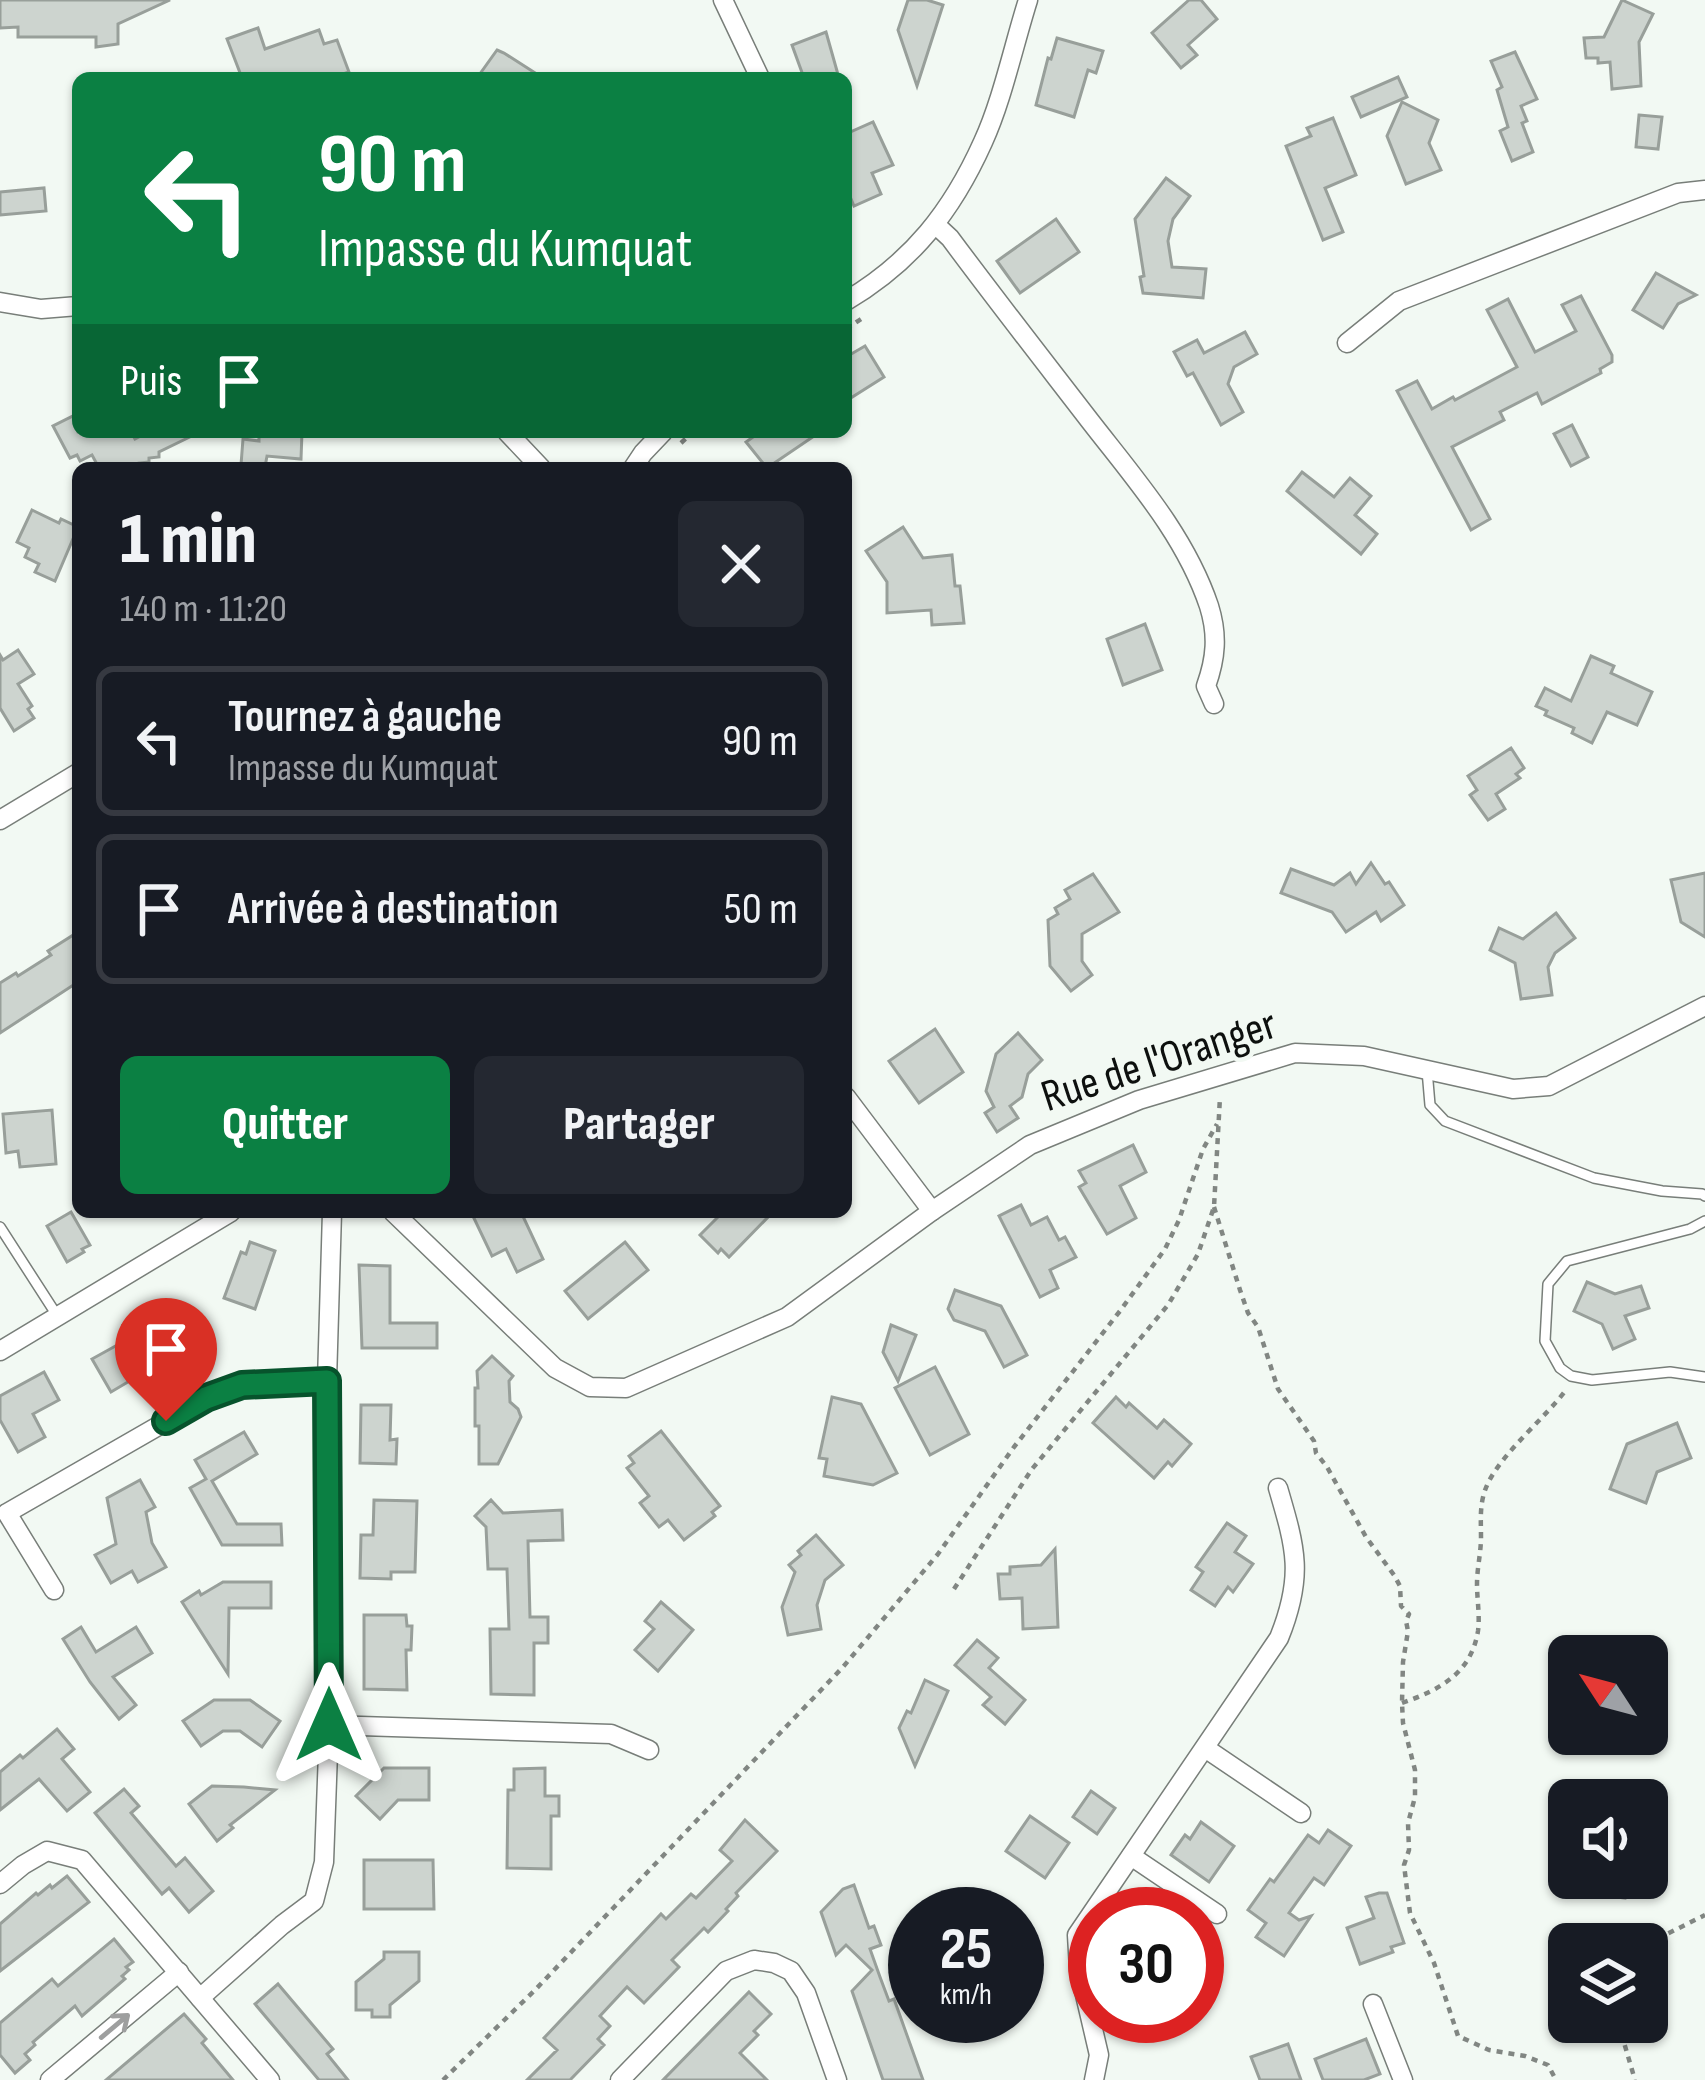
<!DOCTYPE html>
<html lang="fr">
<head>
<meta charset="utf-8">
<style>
  body { margin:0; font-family:"Sofia Sans Condensed",sans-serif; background:#242831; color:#f1f3f6; height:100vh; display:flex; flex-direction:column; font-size:45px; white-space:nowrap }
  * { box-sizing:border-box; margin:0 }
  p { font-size:39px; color:#9ea1a6 }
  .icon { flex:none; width:66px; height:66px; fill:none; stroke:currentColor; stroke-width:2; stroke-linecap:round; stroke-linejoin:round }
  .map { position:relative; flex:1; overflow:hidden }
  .details { position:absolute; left:72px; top:462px; width:780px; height:756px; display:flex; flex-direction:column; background:#171b24; border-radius:18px; box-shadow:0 3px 9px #0004 }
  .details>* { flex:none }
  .banner { position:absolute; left:72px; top:72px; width:780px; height:366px; border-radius:18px; box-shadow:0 3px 9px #0004; background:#0b8043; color:#fff; overflow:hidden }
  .needle { width:78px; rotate:306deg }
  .controls { position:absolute; left:1548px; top:1635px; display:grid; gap:24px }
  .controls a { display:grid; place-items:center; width:120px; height:120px; border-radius:18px; background:#171b24; box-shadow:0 3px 9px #0004; font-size:60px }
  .speed { position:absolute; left:888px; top:1887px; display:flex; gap:24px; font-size:60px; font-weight:700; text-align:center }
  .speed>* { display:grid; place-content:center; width:156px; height:156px; border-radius:50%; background:#171b24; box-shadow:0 3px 9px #0004; line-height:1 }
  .speed small { font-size:30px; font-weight:400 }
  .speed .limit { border:18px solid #d22; background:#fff; color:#111 }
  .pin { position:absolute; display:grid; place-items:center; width:102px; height:102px; color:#fff; margin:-123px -51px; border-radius:50% 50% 50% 0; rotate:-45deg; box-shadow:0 0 12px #0007 }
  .pin .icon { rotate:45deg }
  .me { position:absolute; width:132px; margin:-66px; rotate:0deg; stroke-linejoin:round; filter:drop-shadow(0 0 9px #0008) }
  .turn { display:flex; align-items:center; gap:42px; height:252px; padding:0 48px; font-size:54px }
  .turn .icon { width:156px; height:156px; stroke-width:2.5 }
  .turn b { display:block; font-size:84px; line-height:102px }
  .then { display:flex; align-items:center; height:114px; padding:0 48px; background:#0003; gap:24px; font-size:45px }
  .round { display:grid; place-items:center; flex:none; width:126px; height:126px; border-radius:18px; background:#242831 }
  .overview { display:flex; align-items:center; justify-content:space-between; height:204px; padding:0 48px }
  h1 { font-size:72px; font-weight:800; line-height:90px }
  .cta { display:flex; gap:24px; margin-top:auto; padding:24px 48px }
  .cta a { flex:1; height:138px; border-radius:18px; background:#0b8043; color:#fff; font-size:48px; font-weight:800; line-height:138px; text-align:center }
  .cta a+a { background:#242831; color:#f1f3f6 }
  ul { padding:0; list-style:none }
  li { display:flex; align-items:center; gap:36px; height:150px; margin:0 24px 18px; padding:0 24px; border:6px solid #363941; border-radius:18px }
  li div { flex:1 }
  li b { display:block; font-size:45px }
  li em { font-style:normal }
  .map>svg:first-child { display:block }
</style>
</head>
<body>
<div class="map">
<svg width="1705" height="2080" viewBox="0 0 1705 2080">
  <rect width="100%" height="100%" fill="#f2f9f3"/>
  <g fill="#cdd4cf" stroke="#989f9a" stroke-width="3">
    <polygon points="0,0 170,0 118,24 118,44 96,47 96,37 18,37 18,27 0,28"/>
    <polygon points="908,0 927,0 943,5 917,86 898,30"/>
    <polygon points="1189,0 1201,0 1217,19 1188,45 1197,55 1181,68 1152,33"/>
    <polygon points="1622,0 1653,14 1639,42 1641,86 1612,89 1610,62 1598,63 1598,58 1586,58 1584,38 1604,37"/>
    <polygon points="258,28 265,49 319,30 324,44 337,40 349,72 331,78 242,78 227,39"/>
    <polygon points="826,32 839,78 804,78 792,45"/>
    <polygon points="1057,38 1103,51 1096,73 1088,70 1074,117 1036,105 1048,58 1051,59"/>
    <polygon points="497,50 504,53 543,78 477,78"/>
    <polygon points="1515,52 1537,99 1521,106 1527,121 1522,123 1533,152 1512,161 1500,131 1508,127 1497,90 1502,87 1491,61"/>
    <polygon points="1398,77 1407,97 1361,117 1352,97"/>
    <polygon points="1402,102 1438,120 1429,143 1441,170 1406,184 1387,136"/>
    <polygon points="1639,115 1662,117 1658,149 1636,147"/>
    <polygon points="1333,118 1356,175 1325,188 1343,232 1323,240 1286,146 1311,136 1307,128"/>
    <polygon points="873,122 893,165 872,173 881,194 854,206 846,187 846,134"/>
    <polygon points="1166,178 1190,196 1173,219 1168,241 1172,267 1206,269 1203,298 1143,293 1140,277 1144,276 1135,219"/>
    <polygon points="44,188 46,211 0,215 0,192"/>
    <polygon points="1056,219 1079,252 1020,293 997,261"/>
    <polygon points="1656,273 1696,295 1678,304 1663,328 1633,310"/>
    <polygon points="1581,296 1612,355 1612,362 1600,369 1601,373 1542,404 1537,393 1500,412 1504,420 1452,447 1490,519 1471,530 1397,391 1417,381 1432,409 1453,397 1455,400 1517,367 1487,310 1508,299 1535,352 1576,331 1562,305"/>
    <polygon points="1245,332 1257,354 1234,367 1228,384 1243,412 1221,425 1193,373 1187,376 1174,352 1197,340 1204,353"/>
    <polygon points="865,346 884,377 846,401 846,357"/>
    <polygon points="73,416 78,432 131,432 135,439 148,432 200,432 159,452 159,457 149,458 149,462 139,463 139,467 99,468 92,455 80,461 77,455 70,458 53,426"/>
    <polygon points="1572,425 1588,457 1571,466 1554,434"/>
    <polygon points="259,432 302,432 301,459 267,456 265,467 241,465 243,439 259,441"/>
    <polygon points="760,432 820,432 767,468 746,442"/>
    <polygon points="1302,472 1334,497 1350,478 1371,496 1355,515 1377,534 1361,554 1287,491"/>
    <polygon points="32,510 59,523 61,519 78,527 55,581 35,572 39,564 25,557 29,548 17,542"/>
    <polygon points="903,527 923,558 952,555 955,586 960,586 964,623 932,625 931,610 887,613 887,582 866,551"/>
    <polygon points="1145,624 1162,670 1123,685 1107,639"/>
    <polygon points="18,650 34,674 18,684 32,706 28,709 34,718 14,731 0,708 0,655 3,660"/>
    <polygon points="1591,656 1614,666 1611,673 1652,692 1637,725 1607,712 1592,743 1572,733 1574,728 1545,715 1547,711 1536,706 1545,688 1571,701"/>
    <polygon points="1511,748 1524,768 1516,774 1520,778 1496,794 1505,809 1488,820 1470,795 1477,790 1468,776"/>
    <polygon points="1371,863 1385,884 1389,882 1404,905 1381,921 1376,912 1346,932 1332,912 1281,893 1291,869 1334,885 1350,873 1356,884"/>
    <polygon points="1705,873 1705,937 1681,922 1671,880"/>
    <polygon points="1093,874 1119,912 1082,934 1082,961 1092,975 1071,991 1050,966 1048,920 1058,914 1055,908 1070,899 1065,890"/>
    <polygon points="1556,913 1575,938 1555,953 1548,967 1552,995 1521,999 1515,963 1490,950 1499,928 1523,939"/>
    <polygon points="78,932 78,982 0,1033 0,983 16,973 18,976 51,955 48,951"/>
    <polygon points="935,1029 963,1072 919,1103 889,1061"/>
    <polygon points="1018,1033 1042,1060 1028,1074 1022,1097 1010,1106 1018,1118 997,1132 985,1113 994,1107 986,1091 996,1054"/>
    <polygon points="52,1110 56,1164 20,1167 18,1151 6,1153 3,1114"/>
    <polygon points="1133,1145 1146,1172 1120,1186 1136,1218 1107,1234 1079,1187 1086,1183 1079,1171"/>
    <polygon points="1021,1205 1031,1225 1047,1217 1059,1240 1065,1237 1076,1257 1050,1270 1058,1288 1040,1297 999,1216"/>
    <polygon points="71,1212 90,1245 82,1249 84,1252 67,1262 47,1226"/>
    <polygon points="471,1212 521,1212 543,1259 517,1272 506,1249 492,1256"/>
    <polygon points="723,1212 773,1212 729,1257 721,1249 718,1253 700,1235"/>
    <polygon points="250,1242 275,1251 255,1309 224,1298 241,1252 246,1254"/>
    <polygon points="625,1242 648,1270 588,1319 565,1291"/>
    <polygon points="359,1265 390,1266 390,1323 437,1323 437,1348 362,1348"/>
    <polygon points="1587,1282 1615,1294 1641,1286 1649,1308 1625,1316 1635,1339 1613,1349 1602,1324 1574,1311"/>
    <polygon points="955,1290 1001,1306 1027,1355 1004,1367 985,1331 954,1320 948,1309"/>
    <polygon points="155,1307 168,1328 158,1338 162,1345 158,1348 165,1360 111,1392 92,1359 130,1338 123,1325"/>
    <polygon points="891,1325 916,1335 898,1381 883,1352"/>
    <polygon points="492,1356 513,1376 509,1381 510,1402 518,1409 521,1417 498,1464 479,1464 479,1426 475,1426 475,1388 478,1388 477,1371"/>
    <polygon points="935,1367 969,1434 930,1455 895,1388"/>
    <polygon points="44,1372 59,1400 33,1414 45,1437 18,1452 0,1420 0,1396"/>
    <polygon points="832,1397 861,1404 897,1473 873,1485 824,1476 827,1459 819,1458"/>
    <polygon points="1116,1397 1126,1407 1129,1403 1157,1428 1164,1420 1191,1444 1172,1466 1168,1462 1154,1478 1093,1423"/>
    <polygon points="361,1405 391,1405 390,1440 397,1439 396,1464 360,1463"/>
    <polygon points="1677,1423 1691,1458 1657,1472 1646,1503 1610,1489 1627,1444"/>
    <polygon points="661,1431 720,1506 712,1512 715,1516 684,1540 668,1520 659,1527 640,1503 649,1496 627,1468 634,1463 629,1456"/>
    <polygon points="244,1432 257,1454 212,1481 237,1524 281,1524 282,1545 222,1545 190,1488 206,1479 195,1460"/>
    <polygon points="140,1480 155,1507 146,1512 152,1543 166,1567 138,1582 132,1571 111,1583 95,1555 116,1544 107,1498"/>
    <polygon points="374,1500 417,1501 415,1572 391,1572 391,1579 360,1578 361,1535 373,1535"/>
    <polygon points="491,1500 503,1513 562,1510 563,1540 528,1541 530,1617 548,1617 548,1643 534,1643 534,1695 491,1694 490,1629 509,1629 507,1569 488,1569 486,1527 475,1516"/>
    <polygon points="1227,1523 1246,1536 1235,1552 1253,1564 1233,1592 1228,1587 1215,1606 1191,1590 1203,1572 1196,1567"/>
    <polygon points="816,1535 843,1565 825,1580 817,1605 821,1629 788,1635 782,1607 795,1572 789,1565 801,1555 798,1551"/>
    <polygon points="1055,1549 1058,1627 1023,1629 1022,1598 1000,1599 998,1574 1010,1574 1010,1567 1041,1565"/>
    <polygon points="223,1582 271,1582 271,1608 229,1608 228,1674 182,1602 199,1591 201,1595"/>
    <polygon points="661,1602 693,1630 658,1671 635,1650 654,1629 645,1621"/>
    <polygon points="364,1615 406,1615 407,1626 412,1626 411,1650 406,1650 407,1690 364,1689"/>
    <polygon points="81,1627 96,1652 136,1627 152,1653 113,1677 136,1705 119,1719 90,1682 63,1639"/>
    <polygon points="977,1640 998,1658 989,1668 1025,1700 1005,1724 983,1705 991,1697 955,1665"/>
    <polygon points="925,1680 948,1691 915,1766 899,1728 907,1711 911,1713"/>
    <polygon points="214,1700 250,1700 280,1721 262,1747 240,1731 223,1731 201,1746 183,1721"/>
    <polygon points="57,1729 74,1749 62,1759 90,1792 67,1811 39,1779 0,1810 0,1772 20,1755 23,1758"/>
    <polygon points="384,1768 429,1768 429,1800 398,1800 380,1819 356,1796"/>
    <polygon points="545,1768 545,1796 559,1796 559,1816 551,1816 551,1869 507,1868 508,1790 514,1790 514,1769"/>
    <polygon points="212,1786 244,1787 275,1790 230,1825 233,1828 217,1841 189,1804"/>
    <polygon points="124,1789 139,1806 131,1813 176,1866 185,1858 213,1891 189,1912 169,1888 162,1894 95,1813"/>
    <polygon points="1091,1791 1115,1808 1097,1834 1073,1817"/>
    <polygon points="1030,1816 1069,1843 1045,1878 1006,1851"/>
    <polygon points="745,1820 777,1851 736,1893 738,1896 726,1909 728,1911 708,1932 704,1928 672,1960 679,1967 644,2003 627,1987 600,2016 610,2026 598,2039 604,2045 570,2080 527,2080 557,2050 544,2038 661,1914 666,1919 691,1894 696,1898 732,1861 720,1850"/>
    <polygon points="1201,1822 1234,1846 1209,1882 1171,1855 1185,1835 1190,1839"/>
    <polygon points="1328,1830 1351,1846 1324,1885 1314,1878 1289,1913 1299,1920 1311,1916 1284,1956 1256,1937 1266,1923 1248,1910 1270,1879 1274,1882 1308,1835 1319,1843"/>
    <polygon points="364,1860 433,1860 434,1909 364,1909"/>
    <polygon points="67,1876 89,1902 0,1971 0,1924 36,1893 38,1895 50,1885 52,1888"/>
    <polygon points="1569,1878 1627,1878 1625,1898 1568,1891"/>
    <polygon points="854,1885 869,1928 874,1926 881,1945 870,1949 880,1977 889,2001 894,1999 923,2080 883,2080 852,1991 872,1970 846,1945 836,1955 821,1912 843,1889"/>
    <polygon points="1379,1893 1387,1893 1404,1943 1391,1947 1393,1952 1360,1964 1347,1928 1374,1918 1366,1897"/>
    <polygon points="114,1939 133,1962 126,1967 129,1970 122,1976 125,1979 82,2016 75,2006 33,2042 35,2045 25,2054 30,2060 15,2073 0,2055 0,2023 52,1979 58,1986"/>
    <polygon points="384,1952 419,1952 419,1981 390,2005 390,2017 372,2017 372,2010 356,2010 356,1982 384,1959"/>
    <polygon points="278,1984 333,2049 327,2054 348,2080 319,2080 255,2004"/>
    <polygon points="749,1992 771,2014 754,2031 758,2035 740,2053 767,2080 663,2080"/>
    <polygon points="184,2014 206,2039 202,2043 233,2080 106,2080"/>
    <polygon points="1366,2039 1380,2074 1364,2080 1323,2080 1315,2059"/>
    <polygon points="1288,2044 1301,2080 1260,2080 1251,2057"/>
  </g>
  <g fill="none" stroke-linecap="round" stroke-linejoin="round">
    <defs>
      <g id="service">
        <polyline points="1427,1070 1430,1105 1445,1121 1594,1178 1662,1191 1702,1194 1705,1196"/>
        <polyline points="1705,1221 1690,1229 1567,1261 1548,1284 1545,1341 1560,1368 1571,1376 1592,1380 1670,1372 1705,1377"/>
        <polyline points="0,1227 58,1317"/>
      </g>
      <g id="minor">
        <polyline points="723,0 760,78"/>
        <path d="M 936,225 L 950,238 C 996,300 1043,360 1090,421 C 1135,479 1185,535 1209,606 C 1218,635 1216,658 1206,686 L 1214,704"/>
        <path d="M 846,301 C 912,262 952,211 983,142 C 1002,101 1014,44 1028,0"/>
        <polyline points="0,302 41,309 78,306"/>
        <polyline points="1347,343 1399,301 1678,193 1705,190"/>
        <polyline points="507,432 541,468"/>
        <polyline points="633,468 643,453 663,432"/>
        <polyline points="0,820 78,773"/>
        <polyline points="846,1097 932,1211"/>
        <polyline points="393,1212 555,1368 590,1387 626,1388 787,1317 932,1211 1030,1145 1139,1100 1295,1053 1364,1056 1513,1089 1549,1086 1705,1006"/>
        <polyline points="0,1351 231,1212"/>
        <polyline points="54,1590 7,1513 207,1398 242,1385 327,1381"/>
        <polyline points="329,1725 611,1734 649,1750"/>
        <polyline points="1205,1748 1301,1813"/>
        <polyline points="1131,1856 1217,1914"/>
        <polyline points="0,1884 23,1865 47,1851 82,1860 270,2080"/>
        <polyline points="200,1998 282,1925 314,1901 324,1862 329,1725 327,1381 332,1212"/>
        <polyline points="1373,2004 1403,2080"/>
        <polyline points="50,2080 179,1972"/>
        <polyline points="620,2080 726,1971 754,1960 774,1963 791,1971 806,1993 837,2080"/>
        <path d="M 1094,2080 L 1099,2055 L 1079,1969 L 1077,1935 L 1279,1638 C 1304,1576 1296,1549 1278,1488"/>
      </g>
    </defs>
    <use href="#service" stroke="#787e79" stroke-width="12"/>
    <use href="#minor" stroke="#787e79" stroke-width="21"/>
    <g stroke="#818682" stroke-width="4.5" stroke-dasharray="6 6" stroke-linecap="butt">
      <polyline points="846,329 861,319"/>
      <polyline points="681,443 693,432"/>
      <polyline points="1214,1207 1240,1290 1248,1313 1258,1327 1278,1389 1314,1441 1316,1453 1327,1467 1366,1537 1394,1575 1400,1586 1401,1606 1409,1614 1406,1621 1408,1631 1403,1662 1402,1703 1403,1723 1415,1770 1415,1797 1408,1823 1409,1850 1404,1865 1410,1913 1434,1963 1458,2036 1489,2050 1525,2056 1548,2065 1556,2080"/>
      <polyline points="954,1589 1032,1469 1168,1305 1198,1254 1214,1207 1220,1097"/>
      <path d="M 1402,1703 C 1439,1690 1471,1674 1478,1631 C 1480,1616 1477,1599 1477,1584 C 1477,1568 1481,1553 1481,1537 C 1481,1518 1479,1502 1488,1483 C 1504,1451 1545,1418 1566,1390"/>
      <polyline points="1647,1944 1705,1915"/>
      <polyline points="1618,2022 1635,2080"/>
      <polyline points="443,2080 536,1989 843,1667 938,1554 1014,1447 1120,1311 1165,1249 1179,1220 1203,1149 1217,1124"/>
    </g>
    <use href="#service" stroke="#fff" stroke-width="9"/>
    <use href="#minor" stroke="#fff" stroke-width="18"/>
  </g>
  <defs><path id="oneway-shaft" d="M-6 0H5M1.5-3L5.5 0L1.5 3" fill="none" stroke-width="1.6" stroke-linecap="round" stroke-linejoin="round" transform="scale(3)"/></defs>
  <use stroke="#9e9f9f" href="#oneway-shaft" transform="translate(115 2026) rotate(-40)"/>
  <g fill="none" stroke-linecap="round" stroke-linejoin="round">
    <defs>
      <polyline id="route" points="166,1421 206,1398 242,1385 327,1381 329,1725"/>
    </defs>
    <use href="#route" stroke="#07532c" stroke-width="30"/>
    <use href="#route" stroke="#0b8043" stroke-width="21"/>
  </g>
  <g text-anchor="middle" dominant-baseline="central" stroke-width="9" stroke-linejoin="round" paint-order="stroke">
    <g font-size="45" fill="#0d100e" stroke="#f2f9f3">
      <text transform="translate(1159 1061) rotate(-18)">Rue de l'Oranger</text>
    </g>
  </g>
</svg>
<div class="controls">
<a><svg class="needle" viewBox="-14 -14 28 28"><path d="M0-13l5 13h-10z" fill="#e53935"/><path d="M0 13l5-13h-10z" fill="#9ea1a6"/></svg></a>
<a><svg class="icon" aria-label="sound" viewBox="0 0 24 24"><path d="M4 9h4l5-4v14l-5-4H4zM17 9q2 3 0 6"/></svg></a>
<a><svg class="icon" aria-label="layers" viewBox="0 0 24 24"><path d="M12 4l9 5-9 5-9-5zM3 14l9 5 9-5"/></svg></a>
</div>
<div class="speed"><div>25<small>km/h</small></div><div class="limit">30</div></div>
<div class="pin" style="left:166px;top:1421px;background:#d93025"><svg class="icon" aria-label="arrive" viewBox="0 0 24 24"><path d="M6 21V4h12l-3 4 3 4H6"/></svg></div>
<svg class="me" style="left:329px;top:1725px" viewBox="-20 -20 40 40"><path d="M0-17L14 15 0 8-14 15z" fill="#0b8043" stroke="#fff" stroke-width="4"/></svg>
<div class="banner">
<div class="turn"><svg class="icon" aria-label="left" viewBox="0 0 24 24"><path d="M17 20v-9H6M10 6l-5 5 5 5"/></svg><div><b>90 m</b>Impasse du Kumquat</div></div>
<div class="then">Puis<svg class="icon" aria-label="arrive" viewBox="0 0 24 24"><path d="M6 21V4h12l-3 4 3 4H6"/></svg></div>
</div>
<section class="details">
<div class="overview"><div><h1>1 min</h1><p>140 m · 11:20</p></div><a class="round"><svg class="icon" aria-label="close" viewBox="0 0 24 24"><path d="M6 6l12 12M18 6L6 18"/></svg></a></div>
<ul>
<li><svg class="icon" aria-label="left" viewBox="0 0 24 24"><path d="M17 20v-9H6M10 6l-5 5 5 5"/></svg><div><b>Tournez à gauche</b><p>Impasse du Kumquat</p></div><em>90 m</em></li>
<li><svg class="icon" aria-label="arrive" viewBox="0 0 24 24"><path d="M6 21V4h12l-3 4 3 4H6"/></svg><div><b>Arrivée à destination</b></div><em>50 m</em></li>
</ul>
<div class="cta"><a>Quitter</a><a>Partager</a></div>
</section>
</div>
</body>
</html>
